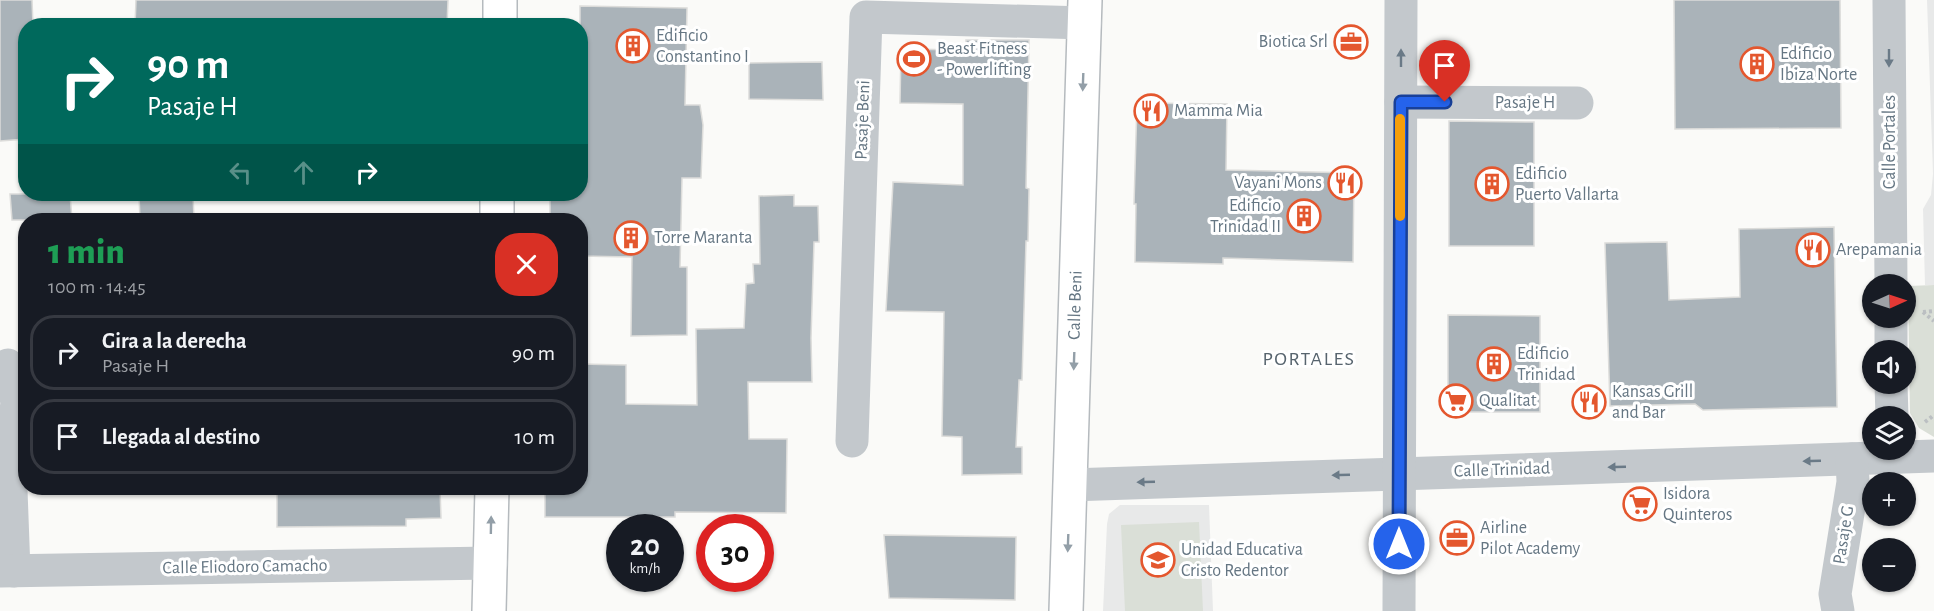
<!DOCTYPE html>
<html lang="es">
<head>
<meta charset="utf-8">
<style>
  body { margin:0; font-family:"Alegreya Sans",sans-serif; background:#242831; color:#f1f3f6; height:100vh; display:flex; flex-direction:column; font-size:22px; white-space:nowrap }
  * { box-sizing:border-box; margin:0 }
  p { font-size:20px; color:#9ea1a6 }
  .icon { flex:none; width:33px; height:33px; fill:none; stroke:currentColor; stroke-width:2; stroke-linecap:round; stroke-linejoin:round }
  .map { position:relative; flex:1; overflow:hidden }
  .side { position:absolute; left:18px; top:213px; width:570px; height:282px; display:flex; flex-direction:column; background:#171b24; border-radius:24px; box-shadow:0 2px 4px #0004 }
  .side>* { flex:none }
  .guide { position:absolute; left:18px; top:18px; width:570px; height:183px; border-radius:24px; box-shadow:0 2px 4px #0004; background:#00695c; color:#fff; overflow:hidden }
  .needle { width:39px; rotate:87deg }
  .buttons { position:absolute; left:1862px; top:274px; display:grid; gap:12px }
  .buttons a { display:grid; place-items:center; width:54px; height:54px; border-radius:50%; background:#171b24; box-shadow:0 2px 4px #0004; font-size:30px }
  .speed { position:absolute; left:606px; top:514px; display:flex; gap:12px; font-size:30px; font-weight:700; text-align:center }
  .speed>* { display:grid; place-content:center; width:78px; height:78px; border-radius:50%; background:#171b24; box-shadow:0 2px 4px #0004; line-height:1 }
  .speed small { font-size:15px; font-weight:400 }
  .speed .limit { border:9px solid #d22; background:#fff; color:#111 }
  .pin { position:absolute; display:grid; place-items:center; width:51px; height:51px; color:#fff; margin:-62px -26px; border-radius:50% 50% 50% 0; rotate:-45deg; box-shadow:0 0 6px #0007 }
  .pin .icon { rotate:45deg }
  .me { position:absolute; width:66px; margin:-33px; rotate:0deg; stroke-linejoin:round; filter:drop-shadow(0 0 4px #0008) }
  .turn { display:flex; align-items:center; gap:21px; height:126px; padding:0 30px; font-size:27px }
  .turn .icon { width:78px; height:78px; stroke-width:2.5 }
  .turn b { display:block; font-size:42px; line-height:51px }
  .lanes { display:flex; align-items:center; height:57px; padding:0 30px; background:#0003; justify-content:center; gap:30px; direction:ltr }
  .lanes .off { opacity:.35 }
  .round { display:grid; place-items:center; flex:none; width:63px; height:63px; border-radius:24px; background:#242831 }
  .headline { display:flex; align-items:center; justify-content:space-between; height:102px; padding:0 30px }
  h1 { font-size:36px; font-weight:800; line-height:45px; color:#1e9e55 }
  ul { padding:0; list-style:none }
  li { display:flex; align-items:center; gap:18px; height:75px; margin:0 12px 9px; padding:0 18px; border:3px solid #363941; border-radius:24px }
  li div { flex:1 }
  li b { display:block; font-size:22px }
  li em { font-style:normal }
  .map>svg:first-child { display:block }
</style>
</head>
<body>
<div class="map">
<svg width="1934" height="611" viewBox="0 0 1934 611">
  <rect width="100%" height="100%" fill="#fafaf8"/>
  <g fill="#e8e9e9">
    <polygon points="1927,0 1934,0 1934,285 1925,285 1923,209 1931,195 1933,174"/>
    <polygon points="1120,505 1209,505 1213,611 1103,611 1107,524 1109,514"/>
  </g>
  <g fill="#dadfd7">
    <polygon points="1934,285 1934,437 1919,428 1910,413 1908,286"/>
    <polygon points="1199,522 1203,611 1125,611 1121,525"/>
  </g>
  <g fill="#aab3b9" stroke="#dcdcda" stroke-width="1.5">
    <polygon points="0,0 32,0 33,26 26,26 26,139 0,141"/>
    <polygon points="136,0 448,0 447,26 135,26"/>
    <polygon points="1674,0 1840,0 1841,128 1675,129"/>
    <polygon points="580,6 687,8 685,105 700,105 703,125 701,178 682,178 680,267 687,267 687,335 631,336 632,257 580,256 580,220 550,220 550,194 580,194"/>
    <polygon points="966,40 1029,40 1026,188 1029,189 1028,241 1026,241 1022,380 1019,380 1016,447 1022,447 1022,474 962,475 962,437 942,436 944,312 886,311 893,182 963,185 963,104 900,103 901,49 966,50"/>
    <polygon points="822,62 823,100 749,99 749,63"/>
    <polygon points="1137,103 1227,104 1226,170 1354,173 1353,262 1223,258 1223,264 1135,262 1136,204 1134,204"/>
    <polygon points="1449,121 1534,122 1534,246 1449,246"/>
    <polygon points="10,194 70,194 72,220 12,220"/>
    <polygon points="139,194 193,194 194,220 140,220"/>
    <polygon points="794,195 794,206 818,206 819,242 814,242 811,338 812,382 748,382 749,439 787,439 786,513 675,512 675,517 545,517 545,488 580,488 580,364 626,365 626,404 697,405 696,329 744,328 746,284 754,283 753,264 760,264 759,196"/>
    <polygon points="1834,227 1837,407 1703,410 1695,404 1610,406 1605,243 1667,242 1669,300 1740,297 1739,229"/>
    <polygon points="1448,315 1540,316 1540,412 1448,412"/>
    <polygon points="277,488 440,488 441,518 406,519 406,526 277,527"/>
    <polygon points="884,535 1016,537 1015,600 889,598"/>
  </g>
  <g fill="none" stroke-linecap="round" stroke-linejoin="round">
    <defs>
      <g id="major">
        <polyline points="500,26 500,0"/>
        <polyline points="497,220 497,194"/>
        <polyline points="489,611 492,488"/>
        <path id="s1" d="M 1066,611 L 1085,0"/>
      </g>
    </defs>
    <use href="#major" stroke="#b5babe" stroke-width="36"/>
    <g stroke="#bbbfc2" stroke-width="4" stroke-dasharray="3 3" stroke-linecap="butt">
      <polyline points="1923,312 1934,321"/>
      <polyline points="1923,312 1934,311"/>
      <polyline points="1925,422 1934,415"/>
    </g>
    <g stroke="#c3c8cc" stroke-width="33">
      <polyline points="1889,0 1891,285"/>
      <polyline points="1401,102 1577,103"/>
      <polyline points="1891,318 1891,351"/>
      <polyline points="8,365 17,402 10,463 14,571"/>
      <polyline points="1891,384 1892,417"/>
      <polyline points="852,441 866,17 1085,23"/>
      <polyline points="1070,485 1934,456"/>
      <polyline points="0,571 491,563"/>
      <polyline points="1399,611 1401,0"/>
      <polyline points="1838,611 1835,594 1853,482 1852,459"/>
    </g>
    <use href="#major" stroke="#fff" stroke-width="33"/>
  </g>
  <defs><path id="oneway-solid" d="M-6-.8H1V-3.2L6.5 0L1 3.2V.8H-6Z" transform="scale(1.5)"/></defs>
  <g fill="#6a7a87">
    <use href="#oneway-solid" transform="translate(1401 58) rotate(-90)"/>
    <use href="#oneway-solid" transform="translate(1889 58) rotate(90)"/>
    <use href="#oneway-solid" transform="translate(1812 461) rotate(178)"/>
    <use href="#oneway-solid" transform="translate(1617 467) rotate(178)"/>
    <use href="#oneway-solid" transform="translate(1341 475) rotate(178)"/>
    <use href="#oneway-solid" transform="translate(1146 482) rotate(178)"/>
  </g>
  <g fill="#939fa8">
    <use href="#oneway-solid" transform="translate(1083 82) rotate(92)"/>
    <use href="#oneway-solid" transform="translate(1074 361) rotate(92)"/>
    <use href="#oneway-solid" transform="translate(491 525) rotate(-89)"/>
    <use href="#oneway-solid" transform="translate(1068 543) rotate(92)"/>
  </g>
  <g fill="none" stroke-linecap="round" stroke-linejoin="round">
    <defs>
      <polyline id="route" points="1399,544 1401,102 1445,102"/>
    </defs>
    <use href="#route" stroke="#184099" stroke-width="15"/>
    <use href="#route" stroke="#2563eb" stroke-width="10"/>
    <polyline stroke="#f59e0b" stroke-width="10" points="1400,216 1400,119"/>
  </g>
  <defs>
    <symbol id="office-ring" viewBox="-11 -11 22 22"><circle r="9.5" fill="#fff" stroke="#e4572e" stroke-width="1.5"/><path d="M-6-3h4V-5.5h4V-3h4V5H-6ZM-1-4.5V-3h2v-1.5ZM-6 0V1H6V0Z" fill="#e4572e"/></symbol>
    <symbol id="building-ring" viewBox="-11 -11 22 22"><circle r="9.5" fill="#fff" stroke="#e4572e" stroke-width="1.5"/><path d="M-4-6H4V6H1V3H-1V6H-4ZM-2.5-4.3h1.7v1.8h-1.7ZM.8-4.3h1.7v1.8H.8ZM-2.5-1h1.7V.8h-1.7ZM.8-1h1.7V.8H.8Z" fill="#e4572e"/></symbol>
    <symbol id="stadium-ring" viewBox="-11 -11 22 22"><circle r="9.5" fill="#fff" stroke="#e4572e" stroke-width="1.5"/><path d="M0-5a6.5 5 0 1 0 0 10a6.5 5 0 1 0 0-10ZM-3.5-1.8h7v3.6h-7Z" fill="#e4572e"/></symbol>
    <symbol id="restaurant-ring" viewBox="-11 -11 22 22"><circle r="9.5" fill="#fff" stroke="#e4572e" stroke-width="1.5"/><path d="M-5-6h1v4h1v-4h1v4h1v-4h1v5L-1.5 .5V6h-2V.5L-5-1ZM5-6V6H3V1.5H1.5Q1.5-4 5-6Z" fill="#e4572e"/></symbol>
    <symbol id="supermarket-ring" viewBox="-11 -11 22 22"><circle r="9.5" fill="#fff" stroke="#e4572e" stroke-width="1.5"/><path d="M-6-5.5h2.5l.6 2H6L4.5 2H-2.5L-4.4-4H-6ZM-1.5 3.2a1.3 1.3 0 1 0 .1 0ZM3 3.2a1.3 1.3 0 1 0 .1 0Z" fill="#e4572e"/></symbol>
    <symbol id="school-ring" viewBox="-11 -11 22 22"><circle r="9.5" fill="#fff" stroke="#e4572e" stroke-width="1.5"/><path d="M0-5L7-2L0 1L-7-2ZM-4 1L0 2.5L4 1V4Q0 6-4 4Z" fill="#e4572e"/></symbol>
  </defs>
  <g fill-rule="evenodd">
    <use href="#office-ring" x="1332" y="23" width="38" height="38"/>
    <use href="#building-ring" x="614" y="27" width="38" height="38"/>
    <use href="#stadium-ring" x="895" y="40" width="38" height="38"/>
    <use href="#building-ring" x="1738" y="45" width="38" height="38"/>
    <use href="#restaurant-ring" x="1132" y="92" width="38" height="38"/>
    <use href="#restaurant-ring" x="1326" y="164" width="38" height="38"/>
    <use href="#building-ring" x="1473" y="165" width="38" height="38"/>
    <use href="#building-ring" x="1285" y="197" width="38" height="38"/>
    <use href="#building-ring" x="612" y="219" width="38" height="38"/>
    <use href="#restaurant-ring" x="1794" y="231" width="38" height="38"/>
    <use href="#building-ring" x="1475" y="345" width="38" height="38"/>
    <use href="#supermarket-ring" x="1437" y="382" width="38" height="38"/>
    <use href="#restaurant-ring" x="1570" y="383" width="38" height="38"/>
    <use href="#supermarket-ring" x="1621" y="485" width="38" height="38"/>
    <use href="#office-ring" x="1438" y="519" width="38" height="38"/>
    <use href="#school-ring" x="1139" y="541" width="38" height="38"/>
  </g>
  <g text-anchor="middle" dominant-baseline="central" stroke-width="6" stroke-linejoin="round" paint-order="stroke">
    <g font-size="18" fill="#657683" stroke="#fff" text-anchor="start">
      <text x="656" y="36">Edificio<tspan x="656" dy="21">Constantino I</tspan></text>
      <text x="1328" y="42" text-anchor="end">Biotica Srl</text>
      <text x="937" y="49">Beast Fitness<tspan x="937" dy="21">- Powerlifting</tspan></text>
      <text x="1780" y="54">Edificio<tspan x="1780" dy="21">Ibiza Norte</tspan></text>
      <text x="1174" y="111">Mamma Mia</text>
      <text x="1515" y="174">Edificio<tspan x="1515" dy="21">Puerto Vallarta</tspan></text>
      <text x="1322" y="183" text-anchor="end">Vayani Mons</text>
      <text x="1281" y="206" text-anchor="end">Edificio<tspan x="1281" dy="21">Trinidad II</tspan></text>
      <text x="654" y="238">Torre Maranta</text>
      <text x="1836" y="250">Arepamania</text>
      <text x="1517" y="354">Edificio<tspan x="1517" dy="21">Trinidad</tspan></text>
      <text x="1612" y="392">Kansas Grill<tspan x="1612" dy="21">and Bar</tspan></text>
      <text x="1479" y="401">Qualitat</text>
      <text x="1663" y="494">Isidora<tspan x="1663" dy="21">Quinteros</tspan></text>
      <text x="1480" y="528">Airline<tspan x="1480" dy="21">Pilot Academy</tspan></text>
      <text x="1181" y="550">Unidad Educativa<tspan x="1181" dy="21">Cristo Redentor</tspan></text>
    </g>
    <g font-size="18" fill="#657683" stroke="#fff">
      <text x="1525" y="103">Pasaje H</text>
      <text transform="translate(863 120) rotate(-88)">Pasaje Beni</text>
      <text transform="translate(1890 142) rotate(-90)">Calle Portales</text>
      <text stroke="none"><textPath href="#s1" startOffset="306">Calle Beni</textPath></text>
      <text transform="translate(1502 470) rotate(-2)">Calle Trinidad</text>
      <text transform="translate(1844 535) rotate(-81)">Pasaje G</text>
      <text transform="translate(245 567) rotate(-1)">Calle Eliodoro Camacho</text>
    </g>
    <g font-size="20" letter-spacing="1.5" fill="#57646e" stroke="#fff">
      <text x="1309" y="359">PORTALES</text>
    </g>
  </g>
</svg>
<div class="buttons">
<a><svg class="needle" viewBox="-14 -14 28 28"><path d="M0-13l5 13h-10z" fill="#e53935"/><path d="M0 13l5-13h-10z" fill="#9ea1a6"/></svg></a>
<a><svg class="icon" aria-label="sound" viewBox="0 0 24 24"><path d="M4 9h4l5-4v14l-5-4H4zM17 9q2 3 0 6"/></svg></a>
<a><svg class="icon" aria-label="layers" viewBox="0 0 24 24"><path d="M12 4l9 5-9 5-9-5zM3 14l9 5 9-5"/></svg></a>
<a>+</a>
<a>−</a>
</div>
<div class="speed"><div>20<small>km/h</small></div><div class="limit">30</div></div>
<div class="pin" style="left:1445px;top:102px;background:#d93025"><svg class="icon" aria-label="arrive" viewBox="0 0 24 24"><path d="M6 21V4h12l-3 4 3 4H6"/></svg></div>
<svg class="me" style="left:1399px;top:544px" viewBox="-20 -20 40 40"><circle r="17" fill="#2563eb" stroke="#fff" stroke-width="3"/><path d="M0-11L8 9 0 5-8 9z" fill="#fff"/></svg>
<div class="guide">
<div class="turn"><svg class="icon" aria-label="right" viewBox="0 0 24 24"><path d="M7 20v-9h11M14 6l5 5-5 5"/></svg><div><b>90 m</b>Pasaje H</div></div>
<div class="lanes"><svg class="icon off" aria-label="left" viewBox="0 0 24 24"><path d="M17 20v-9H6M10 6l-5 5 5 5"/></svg><svg class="icon off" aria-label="ahead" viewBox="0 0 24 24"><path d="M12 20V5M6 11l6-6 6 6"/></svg><svg class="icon" aria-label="right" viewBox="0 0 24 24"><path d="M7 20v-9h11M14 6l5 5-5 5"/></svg></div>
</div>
<section class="side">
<div class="headline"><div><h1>1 min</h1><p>100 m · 14:45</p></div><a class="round" style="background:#d93025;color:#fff"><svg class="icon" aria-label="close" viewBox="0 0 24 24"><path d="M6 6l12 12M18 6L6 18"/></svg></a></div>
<ul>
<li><svg class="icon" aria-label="right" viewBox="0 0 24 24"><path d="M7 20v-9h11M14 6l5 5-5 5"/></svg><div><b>Gira a la derecha</b><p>Pasaje H</p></div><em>90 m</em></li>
<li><svg class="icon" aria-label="arrive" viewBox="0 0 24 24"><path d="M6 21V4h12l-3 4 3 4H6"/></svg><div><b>Llegada al destino</b></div><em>10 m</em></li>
</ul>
</section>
</div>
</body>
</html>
